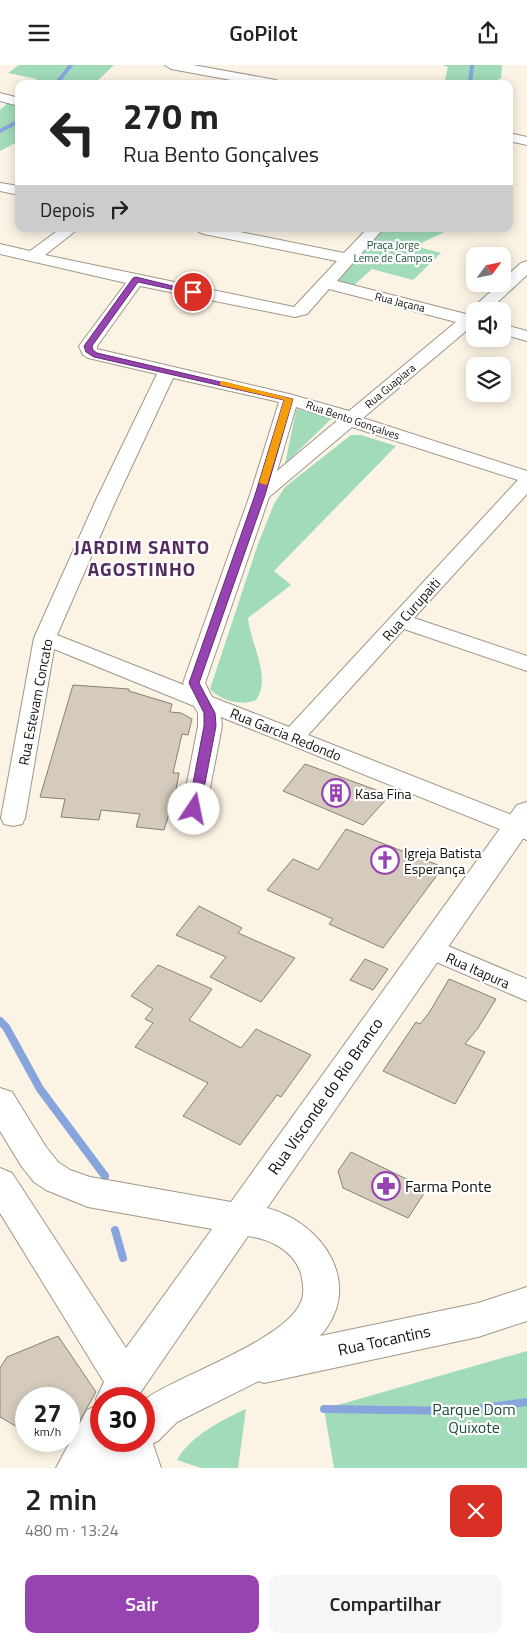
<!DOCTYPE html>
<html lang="pt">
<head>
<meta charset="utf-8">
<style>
  body { margin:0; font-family:"Titillium Web",sans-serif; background:#f6f6f6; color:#222; height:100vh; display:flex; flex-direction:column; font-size:19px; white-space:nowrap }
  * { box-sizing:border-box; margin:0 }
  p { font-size:16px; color:#767676 }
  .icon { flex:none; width:28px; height:28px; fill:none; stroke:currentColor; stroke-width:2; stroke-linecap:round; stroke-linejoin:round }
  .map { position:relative; height:1403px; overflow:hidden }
  .panel { display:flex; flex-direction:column; background:#fff; flex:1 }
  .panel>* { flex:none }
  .banner { position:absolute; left:15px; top:15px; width:498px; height:152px; border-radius:10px; box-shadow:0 2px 12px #0003; background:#fff; color:#222; overflow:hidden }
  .needle { width:32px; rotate:57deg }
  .tools { position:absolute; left:466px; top:182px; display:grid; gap:10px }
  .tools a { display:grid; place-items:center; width:45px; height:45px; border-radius:10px; background:#fff; box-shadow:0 2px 12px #0003; font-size:25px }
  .speed { position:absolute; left:15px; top:1322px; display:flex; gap:10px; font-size:25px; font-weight:700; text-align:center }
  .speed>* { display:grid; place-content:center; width:65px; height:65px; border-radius:50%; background:#fff; box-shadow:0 2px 12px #0003; line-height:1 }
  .speed small { font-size:12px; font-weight:400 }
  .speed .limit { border:8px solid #d22; background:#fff; color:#111 }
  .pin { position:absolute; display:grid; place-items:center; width:42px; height:42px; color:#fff; margin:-21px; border:2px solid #fff; border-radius:50%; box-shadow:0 1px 5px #0007 }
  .me { position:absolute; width:55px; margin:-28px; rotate:11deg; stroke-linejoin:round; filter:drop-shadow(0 0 4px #0008) }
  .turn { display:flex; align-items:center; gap:18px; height:105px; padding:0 25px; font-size:22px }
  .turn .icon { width:65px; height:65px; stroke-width:2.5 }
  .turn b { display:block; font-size:35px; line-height:42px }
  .then { display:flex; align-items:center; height:48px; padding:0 25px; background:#0003; gap:10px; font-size:19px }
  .round { display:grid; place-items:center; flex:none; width:52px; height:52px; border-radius:10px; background:#f6f6f6 }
  .summary { display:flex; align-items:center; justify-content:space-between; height:85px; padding:0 25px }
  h1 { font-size:30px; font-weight:600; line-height:38px }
  .cta { display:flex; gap:10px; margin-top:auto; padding:10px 25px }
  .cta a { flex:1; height:58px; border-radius:10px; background:#9743b1; color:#fff; font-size:20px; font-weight:600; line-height:58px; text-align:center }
  .cta a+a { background:#f6f6f6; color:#222 }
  header { display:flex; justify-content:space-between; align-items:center; height:65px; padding:0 25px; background:#fff; font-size:22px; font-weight:600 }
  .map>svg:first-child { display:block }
</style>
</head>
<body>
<header><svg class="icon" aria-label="menu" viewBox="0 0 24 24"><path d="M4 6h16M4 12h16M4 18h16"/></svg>GoPilot<svg class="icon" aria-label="share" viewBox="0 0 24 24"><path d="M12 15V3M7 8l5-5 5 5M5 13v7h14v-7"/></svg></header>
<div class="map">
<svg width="527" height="1403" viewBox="0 0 527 1403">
  <rect width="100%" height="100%" fill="#fbf3e3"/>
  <g fill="#a1dbb9">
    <polygon points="19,0 114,0 94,19 31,19 37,14 8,8"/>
    <polygon points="443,0 502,0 501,13 490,19 444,19 448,2"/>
    <polygon points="19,27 19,76 0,86 0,45"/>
    <polygon points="380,164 451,164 415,181 441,188 413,215 372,204 352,222 339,218 337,214"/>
    <polygon points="297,344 332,353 285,399 296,346"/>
    <path d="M 351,370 L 361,370 L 396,381 L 274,506 L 291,520 L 248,553 C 250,578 272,612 256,635 C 240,641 222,636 210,624 L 258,479 L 274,439 L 285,422 Z"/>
    <polygon points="527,1286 527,1403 334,1403 324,1344"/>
    <path d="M 246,1344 L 238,1403 L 201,1403 L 177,1395 C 190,1371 222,1355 246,1344 Z"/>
  </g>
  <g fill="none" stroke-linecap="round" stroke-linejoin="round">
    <g stroke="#88a4dd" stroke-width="4">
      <polyline points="56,19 71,0"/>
      <polyline points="470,19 472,0"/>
      <polyline points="0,66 19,56"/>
    </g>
    <g stroke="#88a4dd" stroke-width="8">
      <polyline points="0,956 6,962 40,1024 105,1111"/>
      <polyline points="115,1165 123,1193"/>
      <polyline points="324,1344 463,1346 527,1337"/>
    </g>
  </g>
  <g fill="#d4cbbc" stroke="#888173">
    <polygon points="73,620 129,624 129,626 172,639 170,647 181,648 192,654 188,670 182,669 173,708 179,708 175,730 164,765 136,762 140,749 101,745 99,755 61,752 65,734 40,732"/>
    <polygon points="305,699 390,730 363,760 283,726"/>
    <polygon points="346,764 443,802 383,883 329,859 333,854 267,825 293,794 318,805"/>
    <polygon points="199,841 242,863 238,868 295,893 261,937 210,912 226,892 176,870"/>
    <polygon points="365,894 388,904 373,925 350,915"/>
    <polygon points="158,900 212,924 189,955 241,983 256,964 311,990 281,1032 277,1030 240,1080 183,1051 208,1018 135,982 153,958 145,954 153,944 131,931"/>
    <polygon points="449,914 496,934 478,963 465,979 485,987 455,1039 383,1006 416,957 420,959 429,948"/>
    <polygon points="351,1087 427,1124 408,1153 343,1123 338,1106"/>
    <polygon points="58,1271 96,1327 69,1375 69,1334 26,1334 26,1367 0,1352 0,1303 7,1292"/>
  </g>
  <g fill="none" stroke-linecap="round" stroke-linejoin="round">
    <defs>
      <g id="minor">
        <polygon points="165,0 193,0 276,15 282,19 253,19 171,4"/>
        <polygon points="0,28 19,33 19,41 0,36"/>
        <polygon points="509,68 527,72 527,80 509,76"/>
        <polygon points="0,118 19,121 19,130 0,126"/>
        <path d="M 60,164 L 78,164 L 45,190 L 294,242 L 337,196 L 204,169 L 199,167 L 196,164 L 225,164 L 344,188 L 367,164 L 383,164 L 337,216 L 466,249 L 499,219 L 502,219 L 502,215 L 521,198 L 527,196 L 527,210 L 488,246 L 475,246 L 475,262 L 472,261 L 363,353 L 527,406 L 527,429 L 414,553 L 527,591 L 527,606 L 404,564 L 308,670 L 527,756 L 527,775 L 221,652 L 222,661 L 206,744 L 203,750 L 194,752 L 185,750 L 182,744 L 198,661 L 198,648 L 194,641 L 54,584 L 25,753 L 22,759 L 13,761 L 4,759 L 1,753 L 34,573 L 96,435 L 157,309 L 88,293 L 83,290 L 79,281 L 126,218 L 0,189 L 0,179 L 30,186 ZM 140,221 L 295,252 L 307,249 L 329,224 L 456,257 L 349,346 L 289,329 L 97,284 L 97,281 ZM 173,313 L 279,337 L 250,430 L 183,618 L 184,620 L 57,570 L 116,435 ZM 296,342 L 338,355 L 277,406 ZM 352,362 L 518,415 L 289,662 L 212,632 L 205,618 L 269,432 Z"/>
        <polygon points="502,259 527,266 527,276 502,269"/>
        <polygon points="429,873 527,914 527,936 420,890 416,883 420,876"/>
        <polygon points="144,1363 148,1364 161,1403 127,1403 119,1376 144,1376"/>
      </g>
      <path id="secondary" d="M 527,737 L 527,768 L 267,1143 C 324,1158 365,1221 320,1271 L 478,1238 L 527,1222 L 527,1256 L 478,1272 L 264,1318 L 259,1316 L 177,1357 L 158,1376 L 149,1380 L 138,1403 L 56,1403 L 87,1345 L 98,1340 L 96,1334 L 104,1317 L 0,1148 L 0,1103 L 12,1108 L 126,1283 L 212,1164 L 88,1142 L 46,1125 L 34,1117 L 22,1102 L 0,1066 L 0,1023 L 12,1027 L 46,1082 L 58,1097 L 70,1105 L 90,1112 L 231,1137 L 517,740 ZM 248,1171 C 268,1174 292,1184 300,1206 C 302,1211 304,1223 303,1229 C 300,1271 178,1310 147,1333 L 144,1336 L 144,1376 L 101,1376 L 101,1334 L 136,1334 Z"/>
    </defs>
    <use href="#minor" stroke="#9f9789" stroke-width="2"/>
    <use href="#secondary" stroke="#9f9789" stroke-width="2"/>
    <use href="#minor" fill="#fff" fill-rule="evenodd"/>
    <use href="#secondary" fill="#fff" fill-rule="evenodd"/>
  </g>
  <polygon fill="#9743b1" stroke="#622c73" points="136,212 197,227 193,229 138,217 92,281 93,285 97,288 293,334 265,430 199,618 215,648 216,661 200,744 194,748 188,744 204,661 204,648 189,618 255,430 284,335 94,292 86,287 84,281 133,213"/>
  <polygon fill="#f59e0b" points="223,316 293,334 267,420 259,418 284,335 220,320 220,317"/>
  <defs>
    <symbol id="building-ring" viewBox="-11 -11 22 22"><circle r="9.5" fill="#fff" stroke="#9743b1" stroke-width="1.5"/><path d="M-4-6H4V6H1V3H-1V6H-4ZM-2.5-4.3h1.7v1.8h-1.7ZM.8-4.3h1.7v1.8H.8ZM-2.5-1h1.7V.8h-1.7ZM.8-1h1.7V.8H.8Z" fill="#9743b1"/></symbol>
    <symbol id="church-ring" viewBox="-11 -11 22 22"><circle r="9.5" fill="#fff" stroke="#9743b1" stroke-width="1.5"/><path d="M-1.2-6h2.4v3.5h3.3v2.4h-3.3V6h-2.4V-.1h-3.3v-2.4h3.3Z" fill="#9743b1"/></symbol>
    <symbol id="pharmacy-ring" viewBox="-11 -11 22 22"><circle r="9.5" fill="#fff" stroke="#9743b1" stroke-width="1.5"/><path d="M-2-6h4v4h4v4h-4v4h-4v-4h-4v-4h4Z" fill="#9743b1"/></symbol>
  </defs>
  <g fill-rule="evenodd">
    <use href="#building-ring" x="320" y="712" width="32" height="32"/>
    <use href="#church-ring" x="369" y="779" width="32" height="32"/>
    <use href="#pharmacy-ring" x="370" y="1105" width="32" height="32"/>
  </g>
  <g text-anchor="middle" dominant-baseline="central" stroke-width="4.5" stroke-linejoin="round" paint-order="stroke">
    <g font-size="11" fill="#1c5036" stroke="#fff">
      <text x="393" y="180">Praça Jorge<tspan x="393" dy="13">Leme de Campos</tspan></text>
    </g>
    <g font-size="11" fill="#120f0a" stroke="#fff">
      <text transform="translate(400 237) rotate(14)">Rua Jaçana</text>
      <text transform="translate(390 321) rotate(-40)">Rua Guapiara</text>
      <text transform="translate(353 355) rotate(19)">Rua Bento Gonçalves</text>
    </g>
    <g font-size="14" fill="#120f0a" stroke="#fff">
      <text transform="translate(411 544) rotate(-48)">Rua Curupaiti</text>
      <text transform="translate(35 637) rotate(-79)">Rua Estevam Concato</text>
      <text transform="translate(286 669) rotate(22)">Rua Garcia Redondo</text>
      <text transform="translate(478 905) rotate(24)">Rua Itapura</text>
    </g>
    <g font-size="14" fill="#120f0a" stroke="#fff" text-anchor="start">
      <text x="355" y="728">Kasa Fina</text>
      <text x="404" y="787">Igreja Batista<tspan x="404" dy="16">Esperança</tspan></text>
    </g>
    <g font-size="16" fill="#120f0a" stroke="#fff">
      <text transform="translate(325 1031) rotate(-55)">Rua Visconde do Rio Branco</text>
      <text transform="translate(384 1275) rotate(-12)">Rua Tocantins</text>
    </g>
    <g font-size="16" fill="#120f0a" stroke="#fff" text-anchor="start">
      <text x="405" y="1121">Farma Ponte</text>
    </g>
    <g font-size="16" fill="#1c5036" stroke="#fff">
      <text x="474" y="1344">Parque Dom<tspan x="474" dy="18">Quixote</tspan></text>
    </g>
    <g font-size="19" font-weight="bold" letter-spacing="1" fill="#542b61" stroke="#fff">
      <text x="142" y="481">JARDIM SANTO<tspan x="142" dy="22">AGOSTINHO</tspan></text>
    </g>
  </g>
</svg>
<div class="tools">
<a><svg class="needle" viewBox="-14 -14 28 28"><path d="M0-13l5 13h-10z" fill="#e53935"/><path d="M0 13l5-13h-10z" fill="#767676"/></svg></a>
<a><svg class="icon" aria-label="sound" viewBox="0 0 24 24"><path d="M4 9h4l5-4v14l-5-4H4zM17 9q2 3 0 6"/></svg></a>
<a><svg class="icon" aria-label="layers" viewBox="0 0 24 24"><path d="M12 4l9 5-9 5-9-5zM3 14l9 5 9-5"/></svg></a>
</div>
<div class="speed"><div>27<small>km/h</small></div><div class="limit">30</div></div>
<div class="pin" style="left:193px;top:227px;background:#d93025"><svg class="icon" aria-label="arrive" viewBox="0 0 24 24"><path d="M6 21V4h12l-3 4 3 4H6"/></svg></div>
<svg class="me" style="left:194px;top:744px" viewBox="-20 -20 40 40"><circle r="19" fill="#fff"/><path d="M0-13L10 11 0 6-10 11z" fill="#9743b1"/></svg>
<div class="banner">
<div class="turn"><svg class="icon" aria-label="left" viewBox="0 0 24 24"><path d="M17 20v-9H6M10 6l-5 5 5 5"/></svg><div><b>270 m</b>Rua Bento Gonçalves</div></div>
<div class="then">Depois<svg class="icon" aria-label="right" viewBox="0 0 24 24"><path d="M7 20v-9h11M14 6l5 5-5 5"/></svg></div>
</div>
</div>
<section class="panel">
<div class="summary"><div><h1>2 min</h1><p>480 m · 13:24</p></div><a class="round" style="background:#d93025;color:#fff"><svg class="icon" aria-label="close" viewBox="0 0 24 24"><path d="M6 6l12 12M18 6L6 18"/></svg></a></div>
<div class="cta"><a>Sair</a><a>Compartilhar</a></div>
</section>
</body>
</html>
